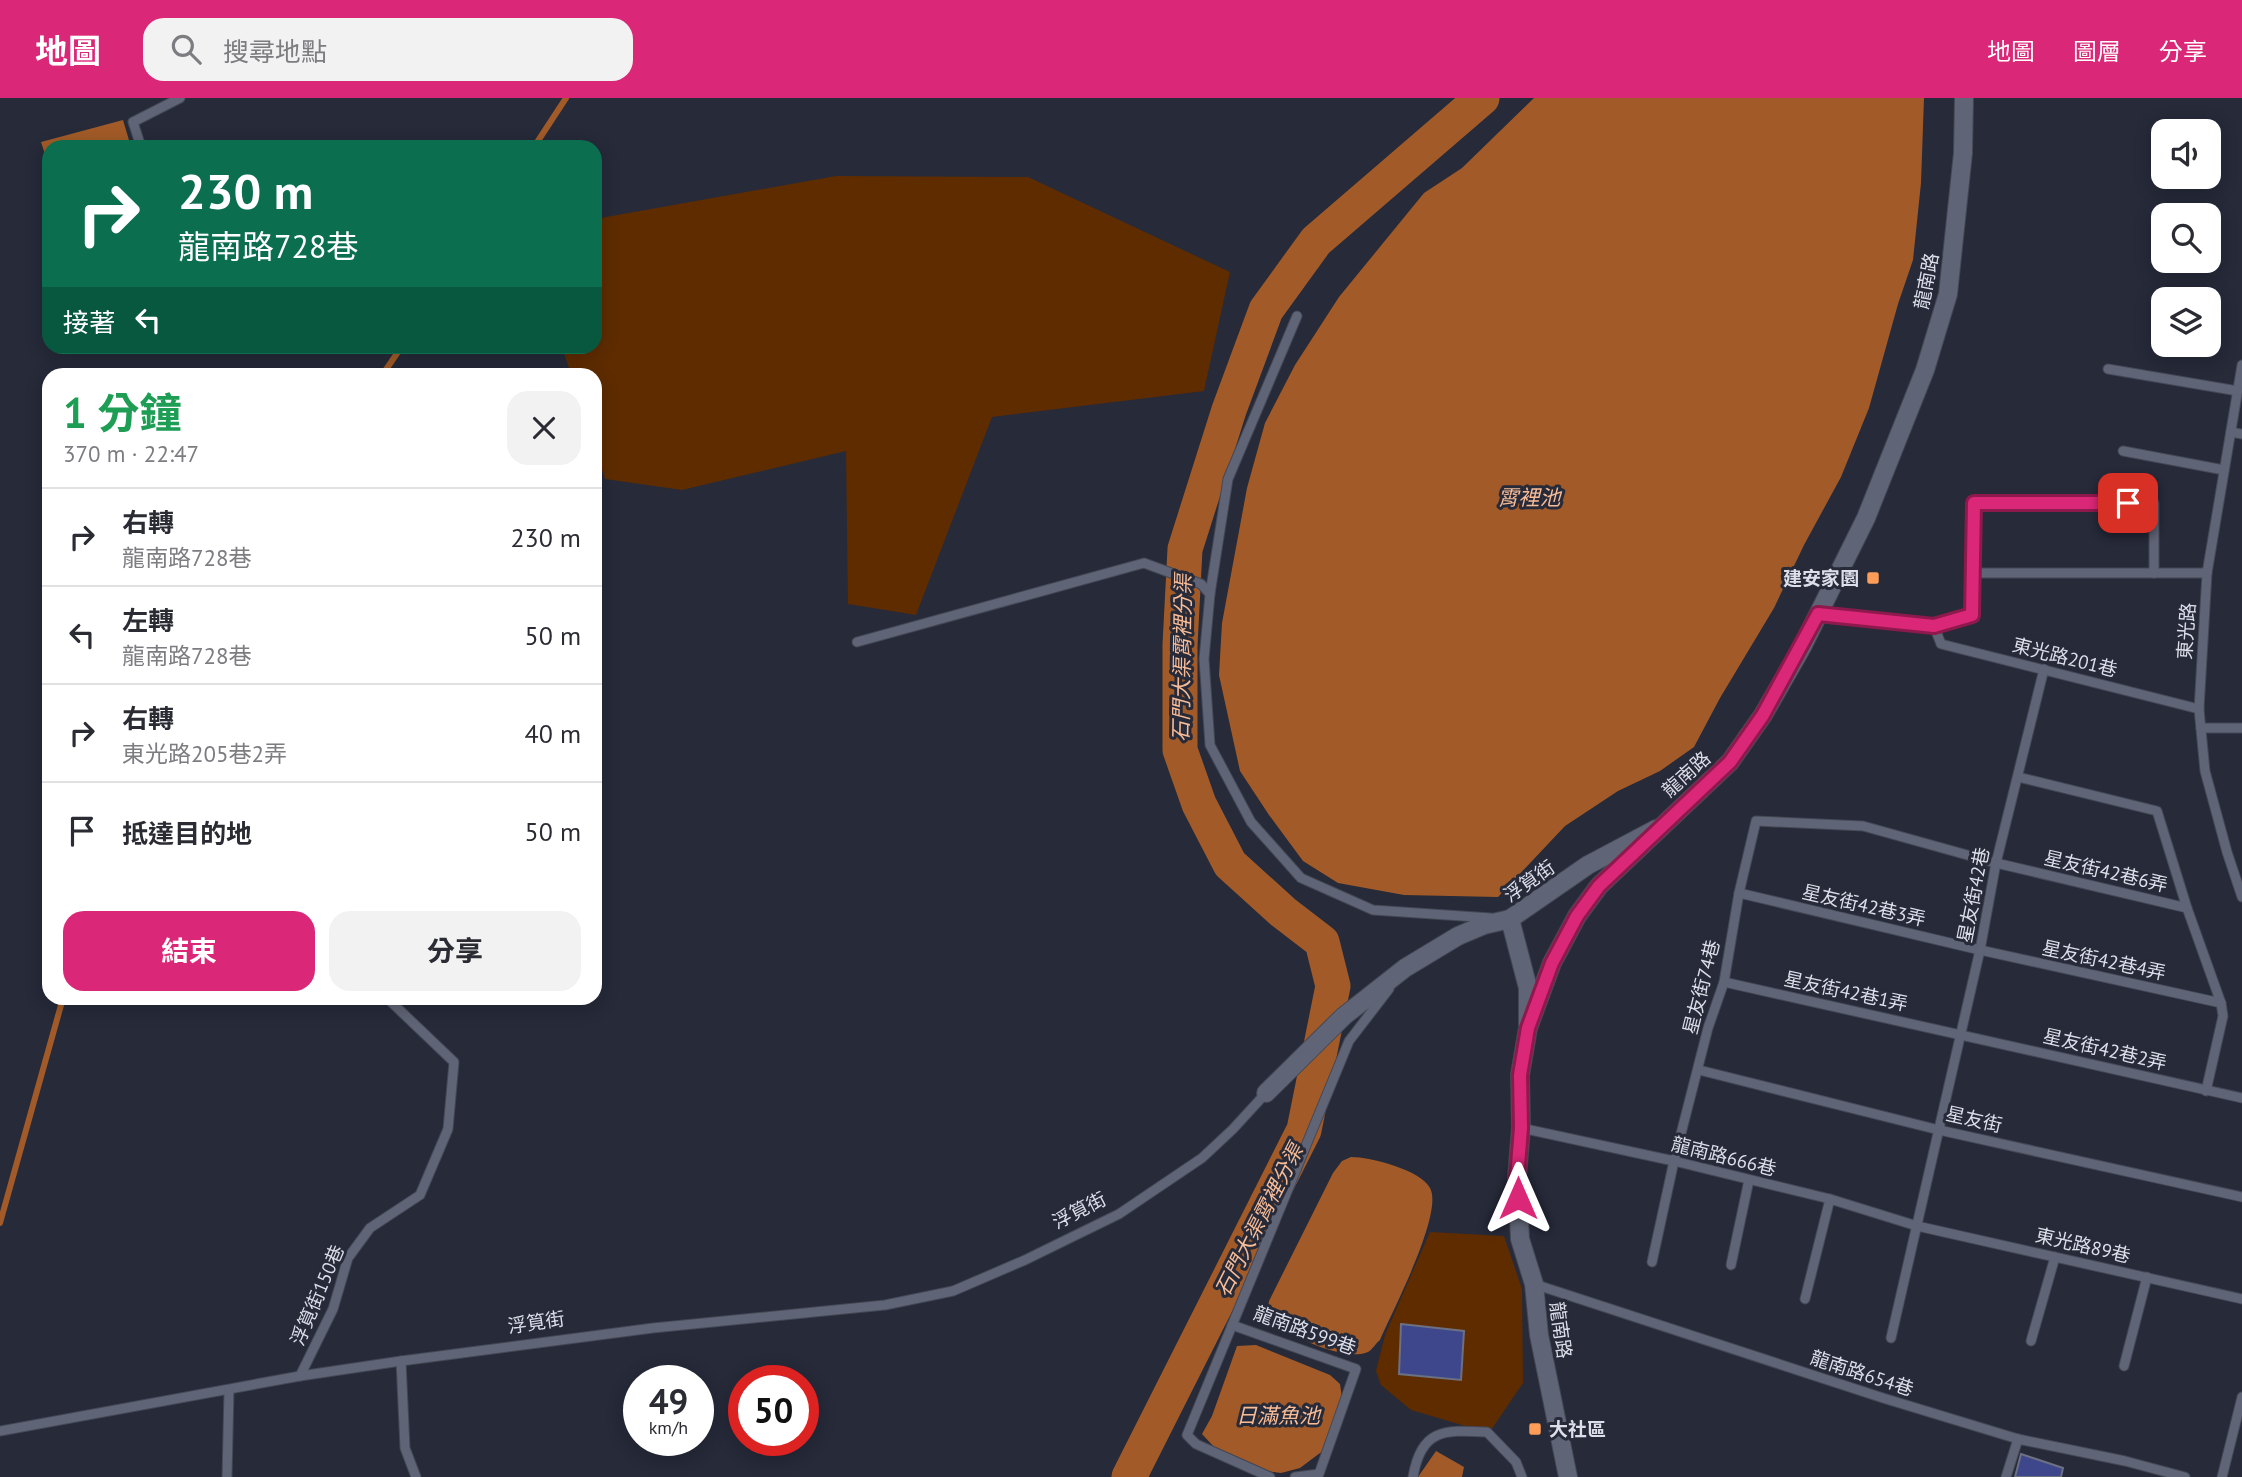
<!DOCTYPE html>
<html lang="zh-TW">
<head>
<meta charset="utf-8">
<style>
  body { margin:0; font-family:"PT Sans","Noto Sans TC",sans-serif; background:#f2f2f3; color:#2b2b33; height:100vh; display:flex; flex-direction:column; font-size:26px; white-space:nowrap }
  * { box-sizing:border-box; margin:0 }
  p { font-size:23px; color:#7c7c81 }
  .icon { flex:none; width:38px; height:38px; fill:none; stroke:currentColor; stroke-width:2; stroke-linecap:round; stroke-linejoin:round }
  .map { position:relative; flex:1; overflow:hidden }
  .panel { position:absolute; left:42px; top:270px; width:560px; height:637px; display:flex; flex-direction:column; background:#fff; border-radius:21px; box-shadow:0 4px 18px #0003 }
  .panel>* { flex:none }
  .guide { position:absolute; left:42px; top:42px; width:560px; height:214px; border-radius:21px; box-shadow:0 4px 18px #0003; background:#0b6e4f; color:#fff; overflow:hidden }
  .controls { position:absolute; left:2151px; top:21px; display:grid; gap:14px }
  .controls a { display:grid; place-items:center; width:70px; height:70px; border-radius:14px; background:#fff; box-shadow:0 4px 18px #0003; font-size:35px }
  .speed { position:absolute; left:623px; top:1267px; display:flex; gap:14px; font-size:35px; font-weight:700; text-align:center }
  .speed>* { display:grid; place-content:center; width:91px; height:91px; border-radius:50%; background:#fff; box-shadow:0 4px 18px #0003; line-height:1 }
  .speed small { font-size:18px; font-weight:400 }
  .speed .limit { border:10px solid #d22; background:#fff; color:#111 }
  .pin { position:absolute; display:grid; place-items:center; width:60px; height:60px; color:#fff; margin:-30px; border-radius:14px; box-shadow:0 4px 10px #0006 }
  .me { position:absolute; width:77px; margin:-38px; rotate:0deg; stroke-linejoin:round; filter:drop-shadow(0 0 5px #0008) }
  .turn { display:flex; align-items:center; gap:24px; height:147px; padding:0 21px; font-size:32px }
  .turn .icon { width:91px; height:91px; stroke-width:2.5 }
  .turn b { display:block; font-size:49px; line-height:60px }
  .then { display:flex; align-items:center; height:66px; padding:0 21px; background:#0003; gap:14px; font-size:26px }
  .round { display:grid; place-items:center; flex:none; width:74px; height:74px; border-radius:21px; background:#f2f2f3 }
  .overview { display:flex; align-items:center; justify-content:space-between; height:119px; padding:0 21px }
  h1 { font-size:42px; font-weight:700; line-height:52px; color:#1e9e55 }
  .primary-button { display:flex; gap:14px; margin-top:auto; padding:14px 21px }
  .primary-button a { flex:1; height:80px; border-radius:21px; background:#db2777; color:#fff; font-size:28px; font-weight:700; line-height:80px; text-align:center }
  .primary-button a+a { background:#f2f2f3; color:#2b2b33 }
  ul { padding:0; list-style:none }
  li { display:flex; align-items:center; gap:21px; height:98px; padding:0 21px; border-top:2px solid #e1e1e2 }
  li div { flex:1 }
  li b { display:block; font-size:26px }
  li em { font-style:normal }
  header { display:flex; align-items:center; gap:42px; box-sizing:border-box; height:98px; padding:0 35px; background:#db2777; color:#fff }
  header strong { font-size:33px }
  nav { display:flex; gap:38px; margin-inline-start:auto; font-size:24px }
  .search { width:490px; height:63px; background:#f2f2f3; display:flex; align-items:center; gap:18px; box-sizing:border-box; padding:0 24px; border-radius:21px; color:#7c7c81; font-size:26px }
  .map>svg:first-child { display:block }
</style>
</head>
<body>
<header>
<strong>地圖</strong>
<div class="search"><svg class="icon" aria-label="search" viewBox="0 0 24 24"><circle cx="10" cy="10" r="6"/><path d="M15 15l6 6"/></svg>搜尋地點</div>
<nav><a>地圖</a><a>圖層</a><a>分享</a></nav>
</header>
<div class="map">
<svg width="2242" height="1379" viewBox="0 0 2242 1379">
  <rect width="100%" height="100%" fill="#262a39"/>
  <g fill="#5f2c00">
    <polygon points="836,78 1028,79 1230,174 1204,293 992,319 916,517 848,506 846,353 682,392 605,381 595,350 595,276 571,276 562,249 595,248 595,121"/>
    <polygon points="1430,1134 1504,1138 1522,1191 1523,1285 1489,1335 1411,1312 1381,1287 1376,1273 1385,1237"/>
  </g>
  <g fill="#a25b28">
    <polygon points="1534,0 1924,0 1921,85 1913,162 1898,206 1869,310 1841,379 1804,447 1774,510 1720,600 1694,649 1660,673 1618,693 1565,728 1498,799 1404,797 1338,785 1303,763 1269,717 1240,673 1219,577 1222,525 1247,390 1265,325 1295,267 1339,199 1424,95 1462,70"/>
    <polygon points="123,22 131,49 49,49 49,68 41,44"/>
    <path d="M 1351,1059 C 1370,1059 1421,1072 1430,1090 C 1444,1115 1392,1214 1380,1242 C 1376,1245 1372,1252 1368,1254 C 1344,1265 1281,1235 1267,1216 L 1269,1203 L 1333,1075 L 1342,1063 Z"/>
    <polygon points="1256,1247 1330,1277 1340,1286 1342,1300 1324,1352 1300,1370 1281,1375 1266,1373 1215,1350 1202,1336 1212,1318 1237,1248"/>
    <polygon points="1436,1353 1464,1369 1462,1379 1418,1379"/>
  </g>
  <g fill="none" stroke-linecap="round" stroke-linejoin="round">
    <g stroke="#a25b28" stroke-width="6">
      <polyline points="534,49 566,0"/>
      <polyline points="383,276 402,248"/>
      <polyline points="0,1125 63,900"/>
    </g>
    <polyline stroke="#a25b28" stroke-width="35" points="1129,1379 1304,1032 1333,888 1322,844 1283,814 1230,766 1199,706 1180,652 1180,547 1185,451 1229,312 1266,212 1316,143 1482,0"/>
  </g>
  <g fill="#3e478b" stroke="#6c7083" stroke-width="2">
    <polygon points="1401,1226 1464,1233 1461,1282 1399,1276"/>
    <polygon points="2021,1356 2063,1370 2061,1379 2015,1379"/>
  </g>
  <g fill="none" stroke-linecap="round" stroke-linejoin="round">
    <defs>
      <g id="service">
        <polyline points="141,49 133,24 180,0"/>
        <polyline points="1297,218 1228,381 1210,496 1204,561 1210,647 1251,724 1301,780 1373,812 1491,820"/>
        <polyline points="2242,267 2207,475 2199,611 2205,673 2227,754 2242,799"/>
        <polyline points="2108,271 2238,293"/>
        <polyline points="2231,334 2242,336"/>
        <polyline points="2123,353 2224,372"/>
        <polyline points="1973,475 2207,475"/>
        <polyline points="1818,516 1934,528 1972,517 1974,405 2154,405 2154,475"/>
        <polyline points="1934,528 1941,546 2199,611"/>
        <polyline points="857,544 1144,465 1201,486 1210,496"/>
        <polyline points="2201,630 2242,630"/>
        <polyline points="2018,679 2157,713 2187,810"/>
        <polyline points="1739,795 1980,852 2221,905"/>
        <polyline points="1724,884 2242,1000"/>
        <polyline points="1699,972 1939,1032 2242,1099"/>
        <polyline points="1521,1030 1674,1063 1830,1101 1917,1128 2242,1201"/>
        <polyline points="1652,1164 1674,1063 1708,930 1724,884 1739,795 1756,723 1863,728 1996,765 2187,810 2221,905 2223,918 2206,993"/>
        <polyline points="1731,1167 1749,1082"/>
        <polyline points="1534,1186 1883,1300 2018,1341 2125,1363 2185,1379"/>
        <polyline points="1805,1201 1830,1101"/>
        <polyline points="1232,1227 1356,1271 1319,1376 1295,1379"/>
        <polyline points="1891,1240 1980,852 1996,765 2044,571"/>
        <polyline points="2031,1243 2055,1159"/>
        <polyline points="401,1263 405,1350 416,1379"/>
        <polyline points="2124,1268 2147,1179"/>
        <polyline points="300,1278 333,1211 348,1160 370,1130 420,1097 448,1031 454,964 387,900"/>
        <polyline points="0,1333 300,1278 401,1263 653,1230 885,1207 953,1193 1025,1162 1119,1116 1202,1060 1233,1031 1266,995"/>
        <polyline points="227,1379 229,1292"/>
        <polyline points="1270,1379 1196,1346 1187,1337 1349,943 1389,891"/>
        <path d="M 1413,1379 C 1421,1330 1445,1332 1487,1334 L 1516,1364 L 1522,1379"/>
        <polyline points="2006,1379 2018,1341"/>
        <polyline points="2222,1379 2242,1299"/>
      </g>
      <g id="minor">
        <polyline points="1510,821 1528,890 1528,926"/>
        <polyline points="1266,995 1344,918 1405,870 1458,838 1484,827 1510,821 1588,767 1656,731"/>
      </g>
      <polyline id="secondary" points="1568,1379 1539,1237 1534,1186 1520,1141 1517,1079 1521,1030 1520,977 1528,930 1552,865 1577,818 1599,788 1730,664 1763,617 1802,549 1866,420 1925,272 1948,196 1963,55 1964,0"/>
    </defs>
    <use href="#service" stroke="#444754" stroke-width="11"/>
    <use href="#minor" stroke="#444754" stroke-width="20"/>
    <use href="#secondary" stroke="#444754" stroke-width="20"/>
    <use href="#service" stroke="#5f6476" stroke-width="9"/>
    <use href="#minor" stroke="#5f6476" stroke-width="18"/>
    <use href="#secondary" stroke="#5f6476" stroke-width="18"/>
  </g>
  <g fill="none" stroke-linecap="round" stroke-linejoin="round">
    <defs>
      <polyline id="route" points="1518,1100 1517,1080 1521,1030 1520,977 1528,930 1552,865 1577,818 1599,788 1730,664 1763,617 1818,516 1934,528 1972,517 1974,405 2128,405"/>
    </defs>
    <use href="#route" stroke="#8e194d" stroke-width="18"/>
    <use href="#route" stroke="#db2777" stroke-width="12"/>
  </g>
  <g fill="#fe9c58" stroke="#262a39" stroke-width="2.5">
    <rect x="1866" y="473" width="14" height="14" rx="3.5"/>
    <rect x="1528" y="1324" width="14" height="14" rx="3.5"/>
  </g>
  <g text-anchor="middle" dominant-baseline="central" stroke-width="6" stroke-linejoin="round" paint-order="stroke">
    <g font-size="19" fill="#dcdee9" stroke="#262a39">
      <text transform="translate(1926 183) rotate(-79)">龍南路</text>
      <text transform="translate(2186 533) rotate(-86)">東光路</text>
      <text transform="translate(2065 559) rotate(14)">東光路201巷</text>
      <text transform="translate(1686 676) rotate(-42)">龍南路</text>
      <text transform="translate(2106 773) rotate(13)">星友街42巷6弄</text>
      <text transform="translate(1529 783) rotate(-35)">浮筧街</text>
      <text transform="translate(1973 797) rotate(-79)">星友街42巷</text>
      <text transform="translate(1864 807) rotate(13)">星友街42巷3弄</text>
      <text transform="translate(2104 862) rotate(12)">星友街42巷4弄</text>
      <text transform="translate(1701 889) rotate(-76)">星友街74巷</text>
      <text transform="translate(1846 893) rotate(12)">星友街42巷1弄</text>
      <text transform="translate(2105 951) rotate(13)">星友街42巷2弄</text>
      <text transform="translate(1974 1021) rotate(13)">星友街</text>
      <text transform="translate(1724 1058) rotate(14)">龍南路666巷</text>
      <text transform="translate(1079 1112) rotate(-27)">浮筧街</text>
      <text transform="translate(2083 1147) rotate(13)">東光路89巷</text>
      <text transform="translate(317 1197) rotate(-67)">浮筧街150巷</text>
      <text transform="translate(536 1224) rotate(-8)">浮筧街</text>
      <text transform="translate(1305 1232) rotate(20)">龍南路599巷</text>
      <text transform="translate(1561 1232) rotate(82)">龍南路</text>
      <text transform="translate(1862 1275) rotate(18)">龍南路654巷</text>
    </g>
    <g font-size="19" font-weight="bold" fill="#dcdee9" stroke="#262a39" text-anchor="end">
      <text x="1859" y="480">建安家園</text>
      <text x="1549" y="1331" text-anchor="start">大社區</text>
    </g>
    <g font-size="21" font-style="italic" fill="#f8bc97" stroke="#262a39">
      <text x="1529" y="399">霄裡池</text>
      <text transform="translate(1182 560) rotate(-89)">石門大渠霄裡分渠</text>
      <text transform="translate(1259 1122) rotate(-63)">石門大渠霄裡分渠</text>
      <text x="1278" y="1317">日滿魚池</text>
    </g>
  </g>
</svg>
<div class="controls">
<a><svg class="icon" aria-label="sound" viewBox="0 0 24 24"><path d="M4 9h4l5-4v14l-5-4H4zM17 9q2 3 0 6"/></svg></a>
<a><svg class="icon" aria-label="search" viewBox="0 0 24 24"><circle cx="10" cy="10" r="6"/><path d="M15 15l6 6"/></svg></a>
<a><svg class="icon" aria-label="layers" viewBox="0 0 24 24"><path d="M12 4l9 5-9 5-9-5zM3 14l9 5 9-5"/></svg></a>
</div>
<div class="speed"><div>49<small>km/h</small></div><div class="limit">50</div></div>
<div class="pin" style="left:2128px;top:405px;background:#d93025"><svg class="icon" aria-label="arrive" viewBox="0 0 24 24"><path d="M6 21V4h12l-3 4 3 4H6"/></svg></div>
<svg class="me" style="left:1518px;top:1100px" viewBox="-20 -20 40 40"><path d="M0-17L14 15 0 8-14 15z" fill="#db2777" stroke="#fff" stroke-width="4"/></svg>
<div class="guide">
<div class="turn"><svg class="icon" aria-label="right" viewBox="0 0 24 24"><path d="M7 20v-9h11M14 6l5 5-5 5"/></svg><div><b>230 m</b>龍南路728巷</div></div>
<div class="then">接著<svg class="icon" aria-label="left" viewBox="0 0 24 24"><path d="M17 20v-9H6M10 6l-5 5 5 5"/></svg></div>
</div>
<section class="panel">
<div class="overview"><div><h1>1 分鐘</h1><p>370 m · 22:47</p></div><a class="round"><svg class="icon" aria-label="close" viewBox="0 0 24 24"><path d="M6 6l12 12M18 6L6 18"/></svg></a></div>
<ul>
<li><svg class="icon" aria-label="right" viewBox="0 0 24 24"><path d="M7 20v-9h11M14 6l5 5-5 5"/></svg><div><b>右轉</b><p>龍南路728巷</p></div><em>230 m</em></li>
<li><svg class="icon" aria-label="left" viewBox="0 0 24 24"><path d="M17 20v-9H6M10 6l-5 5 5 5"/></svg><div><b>左轉</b><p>龍南路728巷</p></div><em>50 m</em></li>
<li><svg class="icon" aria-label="right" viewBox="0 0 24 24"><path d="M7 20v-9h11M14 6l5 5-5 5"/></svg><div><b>右轉</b><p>東光路205巷2弄</p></div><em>40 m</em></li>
<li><svg class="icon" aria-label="arrive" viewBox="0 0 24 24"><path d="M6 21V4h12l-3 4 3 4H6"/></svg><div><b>抵達目的地</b></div><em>50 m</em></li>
</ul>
<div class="primary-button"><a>結束</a><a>分享</a></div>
</section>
</div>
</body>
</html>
